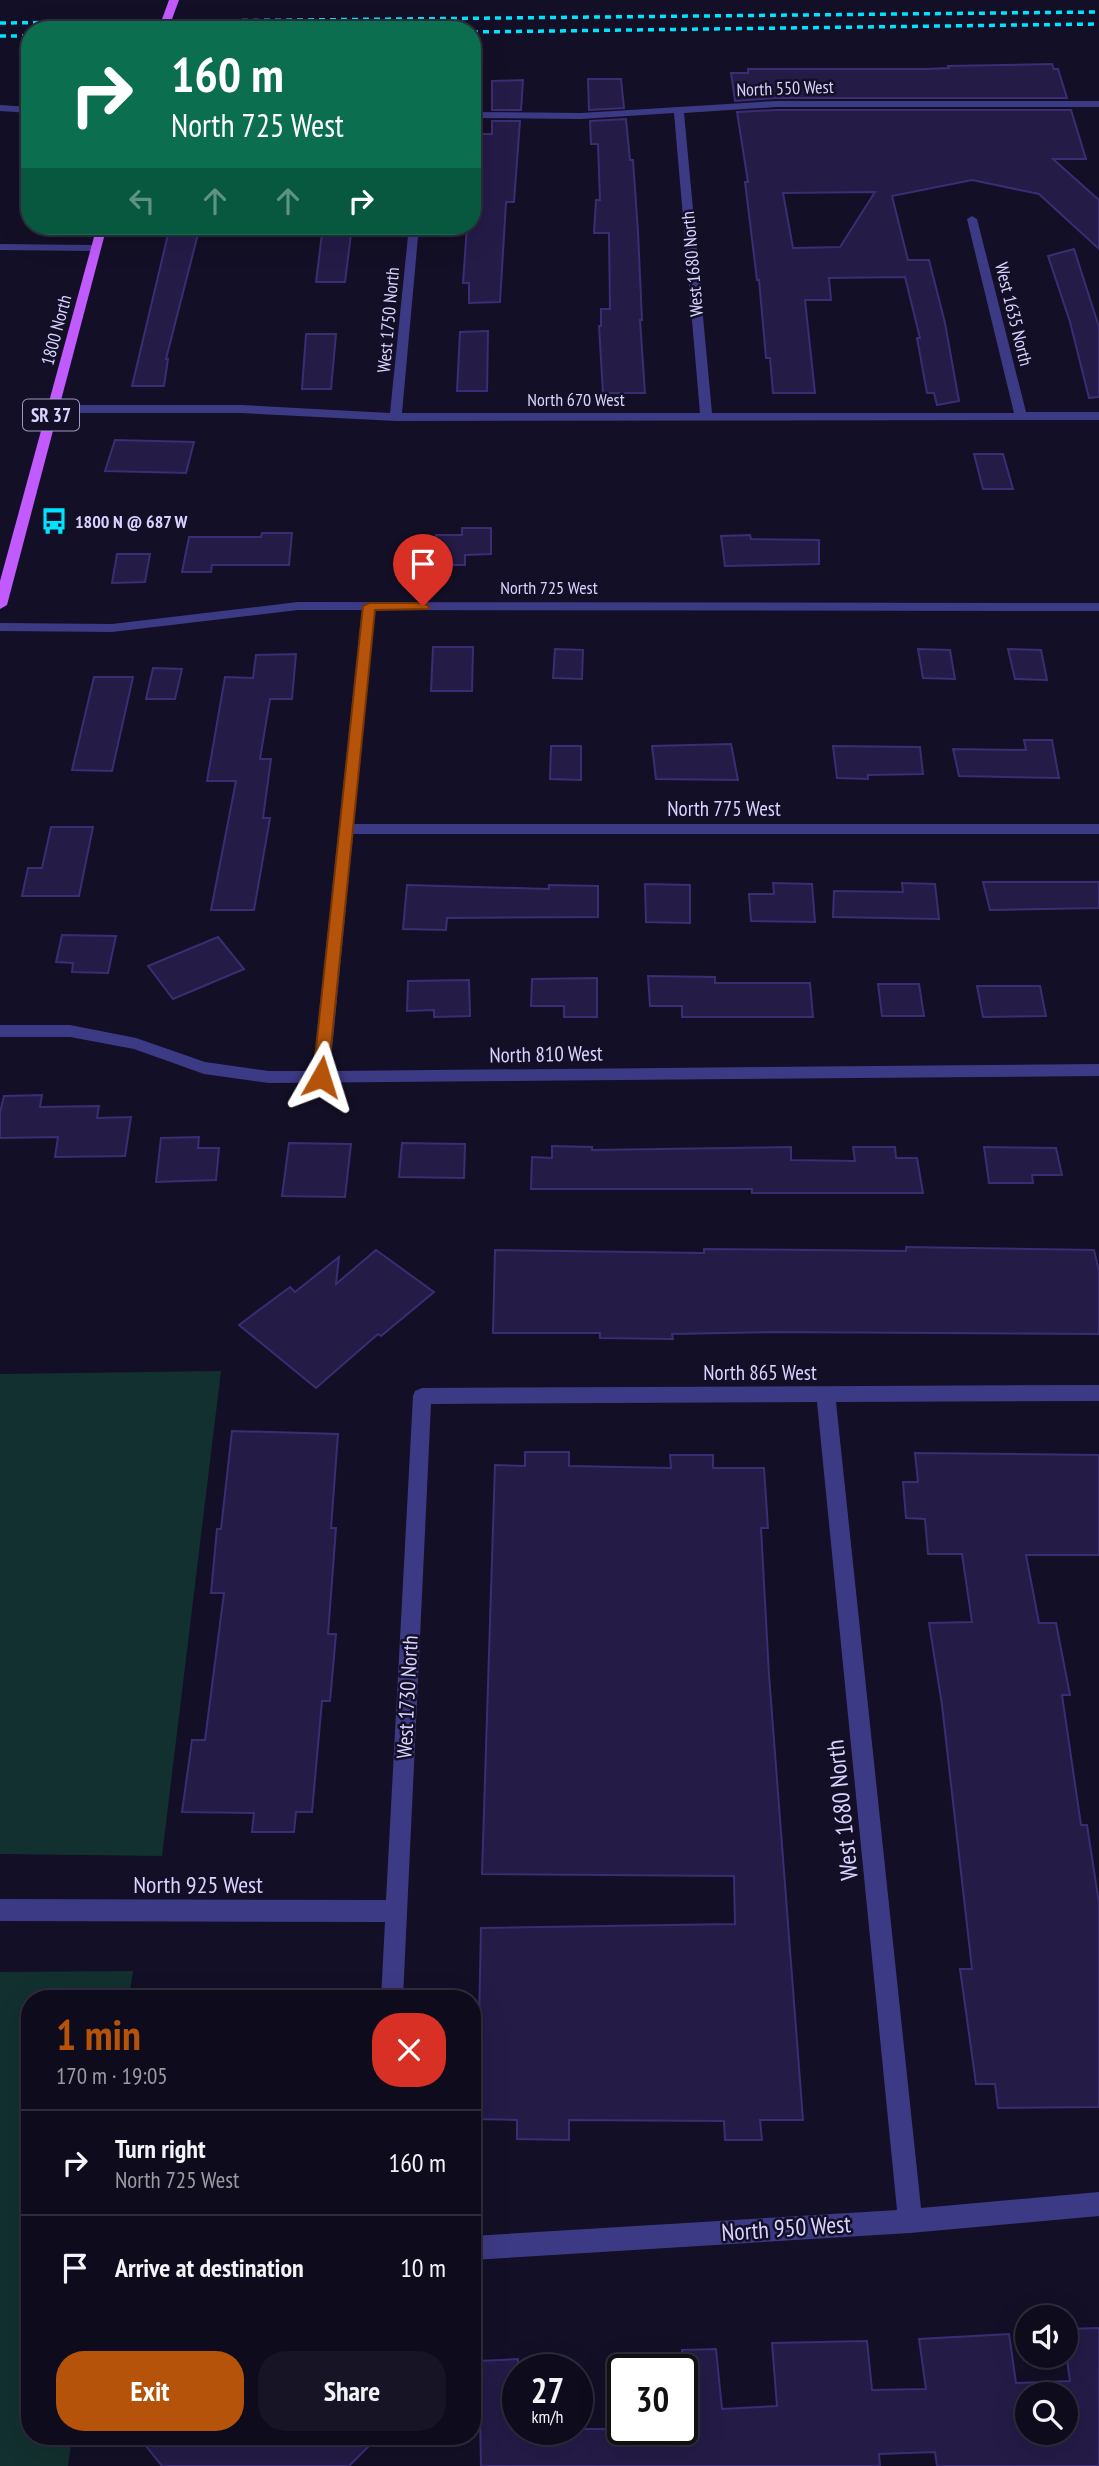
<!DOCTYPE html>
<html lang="en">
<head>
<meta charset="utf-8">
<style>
  body { margin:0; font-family:"PT Sans Narrow",sans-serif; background:#171425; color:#f1f3f6; height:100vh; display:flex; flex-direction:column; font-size:26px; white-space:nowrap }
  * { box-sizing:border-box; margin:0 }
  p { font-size:23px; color:#9b9ba3 }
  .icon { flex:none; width:38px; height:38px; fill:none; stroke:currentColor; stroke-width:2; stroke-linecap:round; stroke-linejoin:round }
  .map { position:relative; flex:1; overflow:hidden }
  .sheet { position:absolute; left:21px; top:1990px; width:460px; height:455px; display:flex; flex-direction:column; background:#0e0b1c; border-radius:28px; box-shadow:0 7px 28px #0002,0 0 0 2px #2e2b3b }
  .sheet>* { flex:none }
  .guide { position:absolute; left:21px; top:21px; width:460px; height:214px; border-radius:28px; box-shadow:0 7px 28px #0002,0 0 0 2px #2e2b3b; background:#0b6e4f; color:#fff; overflow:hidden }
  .fabs { position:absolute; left:1015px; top:2305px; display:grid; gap:14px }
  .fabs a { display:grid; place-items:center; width:63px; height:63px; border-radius:50%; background:#0e0b1c; box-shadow:0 7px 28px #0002,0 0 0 2px #2e2b3b; font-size:35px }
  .speed { position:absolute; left:502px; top:2354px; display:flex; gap:14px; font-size:35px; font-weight:700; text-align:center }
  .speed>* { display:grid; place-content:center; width:91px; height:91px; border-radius:50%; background:#0e0b1c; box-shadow:0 7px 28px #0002,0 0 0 2px #2e2b3b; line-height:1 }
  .speed small { font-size:18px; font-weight:400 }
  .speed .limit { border:4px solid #111; border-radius:10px; background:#fff; color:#111 }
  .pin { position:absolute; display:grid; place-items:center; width:60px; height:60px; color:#fff; margin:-72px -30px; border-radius:50% 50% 50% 0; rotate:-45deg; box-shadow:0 0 7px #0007 }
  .pin .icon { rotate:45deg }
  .me { position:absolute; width:77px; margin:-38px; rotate:6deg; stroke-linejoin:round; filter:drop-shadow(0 0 5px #0008) }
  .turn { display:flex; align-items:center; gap:24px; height:147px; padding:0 35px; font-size:32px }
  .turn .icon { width:91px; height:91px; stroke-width:2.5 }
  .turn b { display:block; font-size:49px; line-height:60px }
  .lanes { display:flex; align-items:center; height:66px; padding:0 35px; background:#0003; justify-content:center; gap:35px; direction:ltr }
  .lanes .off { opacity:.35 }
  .round { display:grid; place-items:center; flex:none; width:74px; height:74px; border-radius:28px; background:#171425 }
  .head { display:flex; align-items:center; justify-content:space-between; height:119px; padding:0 35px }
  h1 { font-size:42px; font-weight:800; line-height:52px; color:#b45309 }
  .primary-button { display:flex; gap:14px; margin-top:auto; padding:14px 35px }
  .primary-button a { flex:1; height:80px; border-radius:28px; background:#b45309; color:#fff; font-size:28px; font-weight:800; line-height:80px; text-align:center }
  .primary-button a+a { background:#171425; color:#f1f3f6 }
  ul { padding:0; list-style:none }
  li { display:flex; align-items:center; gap:21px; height:105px; padding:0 35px; border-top:2px solid #2e2b3b }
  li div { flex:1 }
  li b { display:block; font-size:26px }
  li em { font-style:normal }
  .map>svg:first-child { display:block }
</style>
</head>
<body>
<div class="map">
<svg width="1099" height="2466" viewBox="0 0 1099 2466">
  <rect width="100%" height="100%" fill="#130f26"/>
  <g fill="#12302f">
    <polygon points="221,1371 162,1856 0,1854 0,1374"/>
    <polygon points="133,1971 129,1998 30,1998 30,2436 72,2436 68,2466 0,2466 0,1972"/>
  </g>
  <g fill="#241b47" stroke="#3b2d73" stroke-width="2" fill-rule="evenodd">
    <polygon points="1052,64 1054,69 1058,69 1067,98 776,98 735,101 731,73 748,73 748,69 927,69 949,68 948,66"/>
    <polygon points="588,79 621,79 624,108 589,110"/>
    <polygon points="523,80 521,110 492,110 492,81"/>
    <path d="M 776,110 L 1071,110 L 1086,159 L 1053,159 L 1099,200 L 1099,249 L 1039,194 L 972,180 L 892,196 L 908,260 L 929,260 L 945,323 L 959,401 L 937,405 L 934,393 L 927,393 L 917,338 L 920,338 L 905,277 L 829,278 L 831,300 L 805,300 L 815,393 L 773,393 L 770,358 L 766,358 L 759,280 L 757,280 L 745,182 L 748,182 L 737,112 ZM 875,192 L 840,247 L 793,248 L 783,193 Z"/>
    <polygon points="626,119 630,160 633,160 638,232 642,320 640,320 645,393 603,393 599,326 601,326 601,309 610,309 609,233 594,233 596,200 600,200 598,144 591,144 590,121"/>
    <polygon points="492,121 520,121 514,202 506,202 500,302 469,303 469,283 463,283 467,226 472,226 472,134 492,134"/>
    <polygon points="170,226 200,226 166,359 168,359 164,386 132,386"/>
    <polygon points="323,226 352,226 345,282 316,282"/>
    <polygon points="1074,249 1099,327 1099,397 1089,398 1070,322 1048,256"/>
    <polygon points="488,331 487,391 457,391 460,332"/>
    <polygon points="306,334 336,334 331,389 302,389"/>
    <polygon points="115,440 194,442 186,473 105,471"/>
    <polygon points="974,454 1003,454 1013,489 983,489"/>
    <polygon points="462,528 491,528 491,554 465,555 465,565 435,565 436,535 462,535"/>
    <polygon points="262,533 292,533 289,565 212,565 211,572 182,572 189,537 261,537"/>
    <polygon points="750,535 751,539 819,540 819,564 725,566 721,536"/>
    <polygon points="117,554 150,554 145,582 112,583"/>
    <polygon points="433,647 473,647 472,691 431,691"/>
    <polygon points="555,649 583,650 582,679 553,678"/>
    <polygon points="918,649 950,650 955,679 923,678"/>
    <polygon points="1008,649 1041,650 1047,680 1015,679"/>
    <polygon points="296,654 292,699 270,699 260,759 271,759 263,818 270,818 254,910 211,910 236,781 207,781 225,677 253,678 256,655"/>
    <polygon points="153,668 182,669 175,699 146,699"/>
    <polygon points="94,677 133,677 112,771 72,770"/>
    <polygon points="1024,740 1052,740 1059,778 959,776 953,749 1026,750"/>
    <polygon points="731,744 738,780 656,779 652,746"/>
    <polygon points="551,746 581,746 581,780 550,779"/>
    <polygon points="833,746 920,747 923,774 868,775 868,779 837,778"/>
    <polygon points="51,827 93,827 79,896 22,896 28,868 42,868"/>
    <polygon points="983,882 1099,882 1099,908 990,910"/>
    <polygon points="773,883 812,884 815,922 751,921 749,894 774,894"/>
    <polygon points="902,883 935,884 939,919 833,917 834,891 903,892"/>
    <polygon points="645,884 690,885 690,923 646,922"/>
    <polygon points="407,885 549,889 549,885 598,886 598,917 447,918 446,930 403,929"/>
    <polygon points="62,935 116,936 108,973 72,972 73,963 56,962"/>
    <polygon points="218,937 244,969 173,999 148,966"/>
    <polygon points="648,976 715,977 715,983 810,983 813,1017 682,1017 682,1006 650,1006"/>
    <polygon points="597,978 597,1017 564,1017 564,1006 531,1006 532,979"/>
    <polygon points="469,980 470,1016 434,1017 434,1010 407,1011 408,981"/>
    <polygon points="878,984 919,984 924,1016 882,1016"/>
    <polygon points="977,986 1040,986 1046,1016 983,1017"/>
    <polygon points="42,1095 40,1107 99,1106 97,1118 131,1117 125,1156 55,1157 58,1137 0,1138 0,1112 4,1096"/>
    <polygon points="199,1137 198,1148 219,1148 216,1180 156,1182 161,1138"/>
    <polygon points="289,1143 351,1144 345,1197 282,1196"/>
    <polygon points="402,1143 465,1144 464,1178 399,1177"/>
    <polygon points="552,1146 592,1147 592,1150 791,1147 791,1160 855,1161 853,1147 895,1147 896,1158 917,1158 923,1193 752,1193 752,1189 531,1189 532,1157 552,1158"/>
    <polygon points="984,1147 1056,1148 1062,1175 1032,1175 1033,1183 989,1183"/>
    <polygon points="906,1247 1094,1250 1099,1271 1099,1334 775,1332 672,1334 673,1339 600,1338 600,1333 493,1333 495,1250 704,1253 704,1249 906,1251"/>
    <polygon points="376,1250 434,1292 381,1336 378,1334 316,1388 239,1325 290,1287 295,1292 339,1257 336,1284"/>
    <polygon points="232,1431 338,1434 331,1528 336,1528 328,1634 336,1634 330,1701 322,1701 312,1812 296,1812 294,1832 252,1832 254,1813 182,1812 192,1740 205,1740 224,1593 211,1593 217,1529 221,1529"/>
    <polygon points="525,1452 569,1452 569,1466 671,1468 670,1455 713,1455 713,1468 764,1468 768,1528 761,1528 769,1675 803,2120 760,2120 762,2140 725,2140 724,2121 569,2120 569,2140 517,2139 517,2120 477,2119 481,1928 735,1924 734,1876 482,1874 495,1465 525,1466"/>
    <polygon points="915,1453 1099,1455 1099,1555 1026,1555 1039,1623 1056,1623 1070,1695 1062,1695 1081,1825 1087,1825 1099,1903 1099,2107 998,2108 995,2084 976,2084 960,1969 972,1969 942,1705 929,1623 972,1622 962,1554 928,1554 925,1519 906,1518 903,1482 918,1482"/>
    <path d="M 1099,2328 L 1099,2466 L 937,2466 L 935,2452 L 879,2454 L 880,2466 L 481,2466 L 479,2361 L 518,2359 L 518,2429 L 682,2429 L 682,2350 L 716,2349 L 722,2409 L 777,2406 L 772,2343 L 867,2341 L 872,2390 L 926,2389 L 919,2339 L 1009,2334 L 1016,2383 L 1070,2381 L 1066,2353 L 1066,2329 ZM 1027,2394 L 1066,2394 L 1066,2432 L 1027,2432 Z"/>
    <polygon points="138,2436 379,2436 349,2466 162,2466"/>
  </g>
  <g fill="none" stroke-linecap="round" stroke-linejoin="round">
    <g fill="#3d3a85" fill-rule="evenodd">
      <polygon points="776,101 1099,101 1099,107 776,107 684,113 712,413 1014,413 967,219 972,216 977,219 1026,412 1099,412 1099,420 396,421 241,413 52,413 46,409 52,405 241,405 390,413 409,226 419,226 402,413 700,413 674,113 581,119 472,118 472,112 581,113"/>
      <polygon points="0,105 30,107 30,113 0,111"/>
      <polygon points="0,244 95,245 100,248 95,251 0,250"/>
      <polygon points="298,602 1099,603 1099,611 375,610 354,824 1099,824 1099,834 353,834 330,1071 1099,1064 1099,1076 269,1083 204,1074 134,1049 70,1037 0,1037 0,1025 70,1025 136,1038 205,1062 269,1071 313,1071 362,610 298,610 112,632 0,631 0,623 112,624"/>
      <polygon points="1099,1385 1099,1401 836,1402 921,2208 1099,2192 1099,2216 910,2233 472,2260 472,2236 897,2210 817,1402 431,1404 403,1998 381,1998 385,1922 0,1921 0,1899 386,1900 413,1396 415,1391 422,1388"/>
    </g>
    <g fill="#c25bff" fill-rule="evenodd">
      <polygon points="169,0 179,0 168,30 158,30"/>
      <polygon points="97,226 107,226 7,605 0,609 0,581"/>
    </g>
    <g stroke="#00e5ff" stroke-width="3.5" stroke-dasharray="6 5" stroke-linecap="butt">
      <polyline points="0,23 1099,12"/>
      <polyline points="472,32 1099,24"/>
      <polyline points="0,36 30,36"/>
    </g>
  </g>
  <polygon fill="#b45309" stroke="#753606" stroke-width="2" points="423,603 429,606 428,609 375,610 328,1077 321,1082 313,1077 363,606 369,603"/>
  <defs>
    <symbol id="bus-bare" viewBox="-9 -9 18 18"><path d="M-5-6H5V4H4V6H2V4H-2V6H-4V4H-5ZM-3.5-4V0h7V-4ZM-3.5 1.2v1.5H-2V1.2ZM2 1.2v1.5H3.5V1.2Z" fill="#00e5ff" stroke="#130f26" stroke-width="2.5" paint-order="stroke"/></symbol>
  </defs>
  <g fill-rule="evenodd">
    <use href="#bus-bare" x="35" y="502" width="38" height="38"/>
  </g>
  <g text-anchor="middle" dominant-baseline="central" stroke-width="5" stroke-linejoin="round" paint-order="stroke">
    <g font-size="18" fill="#d9d4ff" stroke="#130f26">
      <text transform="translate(785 88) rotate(-2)">North 550 West</text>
      <text transform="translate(692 264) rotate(-95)">West 1680 North</text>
      <text transform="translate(1014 314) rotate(76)">West 1635 North</text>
      <text transform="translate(388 320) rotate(-85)">West 1750 North</text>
      <text transform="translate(56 330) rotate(-75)">1800 North</text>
      <text x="576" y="399">North 670 West</text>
      <text x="549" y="587">North 725 West</text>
    </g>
    <g font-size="18" font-weight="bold" fill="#d9d4ff" stroke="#130f26" text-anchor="start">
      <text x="75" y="521">1800 N @ 687 W</text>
    </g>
    <rect fill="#130f26" stroke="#9e99be" stroke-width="2" x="23" y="399.5" width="56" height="31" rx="5"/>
    <g font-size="19" font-weight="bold" fill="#d9d4ff">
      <text x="51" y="415">SR 37</text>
    </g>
    <g font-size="21" fill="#d9d4ff" stroke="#130f26">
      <text x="724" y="808">North 775 West</text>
      <text transform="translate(546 1054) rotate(-1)">North 810 West</text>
      <text x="760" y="1372">North 865 West</text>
      <text transform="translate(407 1697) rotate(-87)">West 1730 North</text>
    </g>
    <g font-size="24" fill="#d9d4ff" stroke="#130f26">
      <text transform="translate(842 1810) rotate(-96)">West 1680 North</text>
      <text x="198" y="1884">North 925 West</text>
      <text transform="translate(786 2228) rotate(-4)">North 950 West</text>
    </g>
  </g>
</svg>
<div class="fabs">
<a><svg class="icon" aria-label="sound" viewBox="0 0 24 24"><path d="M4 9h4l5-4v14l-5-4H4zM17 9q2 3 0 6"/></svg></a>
<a><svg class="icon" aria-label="search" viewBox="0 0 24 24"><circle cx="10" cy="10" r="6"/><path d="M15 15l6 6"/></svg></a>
</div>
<div class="speed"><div>27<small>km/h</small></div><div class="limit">30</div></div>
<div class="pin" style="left:423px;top:606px;background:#d93025"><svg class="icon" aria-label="arrive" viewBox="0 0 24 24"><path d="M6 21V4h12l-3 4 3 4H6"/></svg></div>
<svg class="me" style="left:321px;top:1077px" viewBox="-20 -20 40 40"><path d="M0-17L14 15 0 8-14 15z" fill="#b45309" stroke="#fff" stroke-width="4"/></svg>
<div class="guide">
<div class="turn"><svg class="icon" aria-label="right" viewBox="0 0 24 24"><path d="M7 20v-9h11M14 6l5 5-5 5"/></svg><div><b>160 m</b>North 725 West</div></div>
<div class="lanes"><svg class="icon off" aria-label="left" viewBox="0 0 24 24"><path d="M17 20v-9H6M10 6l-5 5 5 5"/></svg><svg class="icon off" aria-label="ahead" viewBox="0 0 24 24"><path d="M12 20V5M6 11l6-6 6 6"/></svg><svg class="icon off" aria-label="ahead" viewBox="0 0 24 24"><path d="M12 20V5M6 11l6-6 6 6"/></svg><svg class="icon" aria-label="right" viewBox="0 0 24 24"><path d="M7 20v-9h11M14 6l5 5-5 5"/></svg></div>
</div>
<section class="sheet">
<div class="head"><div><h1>1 min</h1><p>170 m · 19:05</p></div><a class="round" style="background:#d93025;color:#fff"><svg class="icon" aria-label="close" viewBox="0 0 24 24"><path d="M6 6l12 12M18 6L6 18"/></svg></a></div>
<ul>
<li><svg class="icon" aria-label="right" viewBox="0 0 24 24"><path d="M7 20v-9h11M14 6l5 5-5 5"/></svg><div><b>Turn right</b><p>North 725 West</p></div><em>160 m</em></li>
<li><svg class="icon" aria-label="arrive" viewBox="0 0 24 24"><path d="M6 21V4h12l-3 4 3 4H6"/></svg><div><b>Arrive at destination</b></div><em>10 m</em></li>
</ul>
<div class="primary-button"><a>Exit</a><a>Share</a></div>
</section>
</div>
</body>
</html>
